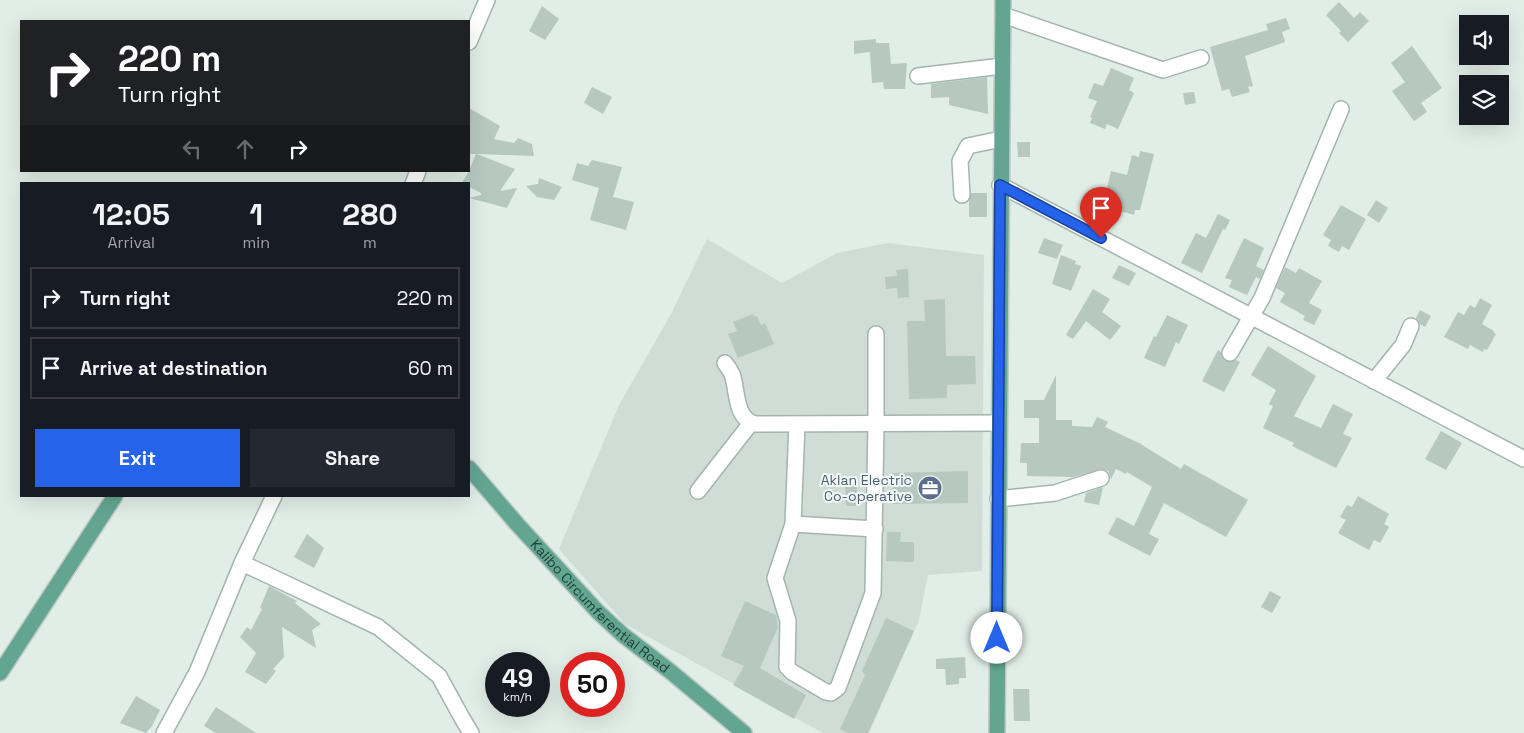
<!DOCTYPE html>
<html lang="en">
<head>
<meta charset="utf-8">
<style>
  body { margin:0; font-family:"Space Grotesk",sans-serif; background:#242831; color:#f1f3f6; height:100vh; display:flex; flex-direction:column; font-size:19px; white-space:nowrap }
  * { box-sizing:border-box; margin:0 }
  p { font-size:16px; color:#9ea1a6 }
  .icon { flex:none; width:28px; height:28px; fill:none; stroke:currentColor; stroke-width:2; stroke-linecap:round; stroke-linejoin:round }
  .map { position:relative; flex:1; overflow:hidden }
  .sheet { position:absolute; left:20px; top:182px; width:450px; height:315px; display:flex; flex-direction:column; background:#171b24; border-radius:0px; box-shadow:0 5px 20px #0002 }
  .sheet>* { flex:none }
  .top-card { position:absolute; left:20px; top:20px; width:450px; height:152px; border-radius:0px; box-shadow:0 5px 20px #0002; background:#202124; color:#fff; overflow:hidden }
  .buttons { position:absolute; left:1459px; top:15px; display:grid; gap:10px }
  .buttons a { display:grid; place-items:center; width:50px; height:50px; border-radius:0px; background:#171b24; box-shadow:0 5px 20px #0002; font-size:25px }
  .speed { position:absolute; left:485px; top:652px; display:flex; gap:10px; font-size:25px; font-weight:700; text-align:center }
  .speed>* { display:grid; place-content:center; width:65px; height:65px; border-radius:50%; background:#171b24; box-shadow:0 5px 20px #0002; line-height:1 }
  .speed small { font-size:12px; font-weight:400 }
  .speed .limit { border:8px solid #d22; background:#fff; color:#111 }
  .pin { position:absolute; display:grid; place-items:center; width:42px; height:42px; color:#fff; margin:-51px -21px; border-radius:50% 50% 50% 0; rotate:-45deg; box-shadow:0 0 5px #0007 }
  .pin .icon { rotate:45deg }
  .me { position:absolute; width:55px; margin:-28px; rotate:0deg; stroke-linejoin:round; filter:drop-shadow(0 0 4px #0008) }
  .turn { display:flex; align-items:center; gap:18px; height:105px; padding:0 15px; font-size:22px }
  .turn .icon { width:65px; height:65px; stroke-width:2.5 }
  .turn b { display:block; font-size:35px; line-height:42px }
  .lanes { display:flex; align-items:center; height:48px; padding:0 15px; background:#0003; justify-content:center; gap:25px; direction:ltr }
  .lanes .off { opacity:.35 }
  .eta { display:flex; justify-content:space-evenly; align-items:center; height:85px; text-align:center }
  .eta b { font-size:30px; font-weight:700; line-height:35px }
  .primary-button { display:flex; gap:10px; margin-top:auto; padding:10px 15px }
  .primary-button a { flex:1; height:58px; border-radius:0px; background:#2563eb; color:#fff; font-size:20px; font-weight:700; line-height:58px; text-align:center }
  .primary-button a+a { background:#242831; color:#f1f3f6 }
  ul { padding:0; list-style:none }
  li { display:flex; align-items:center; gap:15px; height:62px; margin:0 10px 8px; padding:0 5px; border:2px solid #363941; border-radius:0px }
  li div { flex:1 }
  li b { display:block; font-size:19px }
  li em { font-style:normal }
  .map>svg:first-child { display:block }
</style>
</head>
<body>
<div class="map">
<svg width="1524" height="733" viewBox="0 0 1524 733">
  <rect width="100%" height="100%" fill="#e1ede7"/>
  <polygon fill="#cfddd6" points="707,239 782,283 837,253 888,243 984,255 982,571 928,575 919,620 869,733 823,733 625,624 559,549 619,405 671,314"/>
  <g fill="#b6c8c0">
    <polygon points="1339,2 1354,18 1360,12 1369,21 1348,42 1339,33 1341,31 1326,15"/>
    <polygon points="542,6 559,19 545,40 529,31"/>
    <polygon points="1286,18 1290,29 1282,32 1285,42 1245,56 1253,86 1248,87 1250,92 1232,97 1229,89 1222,91 1210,47 1268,30 1266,24"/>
    <polygon points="876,39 876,43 889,43 891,64 907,63 905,89 884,89 883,82 872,83 870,52 854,54 854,41"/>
    <polygon points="1412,46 1442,88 1421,103 1427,112 1414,121 1392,91 1405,82 1391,63"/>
    <polygon points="1111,68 1134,78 1129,90 1134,93 1118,129 1107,124 1105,129 1090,123 1092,118 1090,117 1097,101 1088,98 1094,83 1103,86"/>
    <polygon points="987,77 988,114 949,105 949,97 931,98 931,84"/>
    <polygon points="592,87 612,97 603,114 584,103"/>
    <polygon points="1194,92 1196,103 1185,105 1183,93"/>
    <polygon points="469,108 500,126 494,139 514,143 518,138 532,144 534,156 477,154 515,169 500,191 517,188 507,208 469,198 481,195 481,193 469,187 469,184 462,183 469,171 476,154 469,154"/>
    <polygon points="1017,142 1030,142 1030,157 1018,157"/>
    <polygon points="1140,151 1154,154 1140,210 1135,210 1134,215 1103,206 1111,171 1127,175 1132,155 1139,157"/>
    <polygon points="592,160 622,167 613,197 634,202 626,230 590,220 599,188 572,180 577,163 588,166"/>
    <polygon points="539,178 562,187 554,200 537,197 526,186 538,184"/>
    <polygon points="971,193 987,193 987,217 969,217 969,201"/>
    <polygon points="1376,200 1388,208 1379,223 1367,215"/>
    <polygon points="1341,205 1366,219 1349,250 1342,246 1339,252 1328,246 1331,240 1323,235"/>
    <polygon points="1218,214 1230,220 1225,230 1223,229 1202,273 1181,263 1196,233 1206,238"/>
    <polygon points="1044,238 1063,245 1057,259 1038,253"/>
    <polygon points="1244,238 1264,248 1256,266 1264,270 1260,279 1256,277 1247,295 1229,287 1232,280 1225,278"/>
    <polygon points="1061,255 1076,261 1075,264 1081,266 1071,291 1052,284"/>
    <polygon points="1119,265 1136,273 1129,286 1112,278"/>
    <polygon points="1285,267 1296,273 1299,268 1322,281 1309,303 1322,310 1314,325 1303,320 1305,316 1280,302 1285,293 1276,288"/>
    <polygon points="908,269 909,297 898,298 897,288 886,289 885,277 897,276 896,270"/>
    <polygon points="1093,289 1110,299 1102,312 1121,326 1110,340 1086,321 1073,339 1066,335"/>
    <polygon points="1480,298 1492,305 1482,324 1494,331 1493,332 1496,334 1487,350 1484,349 1483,352 1470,345 1468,349 1444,337 1458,312 1464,315 1470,305 1475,308"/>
    <polygon points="945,299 946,356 975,356 976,384 947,385 947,398 909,399 907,321 925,321 924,300"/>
    <polygon points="1420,310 1431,316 1425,327 1420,324 1416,318"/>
    <polygon points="753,314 754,317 757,316 761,325 765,323 774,344 738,358 728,334 737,331 733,322"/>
    <polygon points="1167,315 1188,325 1179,344 1176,342 1165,367 1144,358 1154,336 1156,337"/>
    <polygon points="1268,346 1316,376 1294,416 1321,428 1333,404 1353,414 1343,434 1352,438 1336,468 1292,446 1294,443 1263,428 1273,406 1269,404 1276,390 1251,375"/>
    <polygon points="1218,350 1221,352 1222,357 1226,361 1230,362 1236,360 1240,362 1224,392 1202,381"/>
    <polygon points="1056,375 1056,420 1072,420 1072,426 1092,427 1097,417 1108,422 1105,427 1139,443 1181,469 1184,464 1248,500 1226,537 1164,503 1149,534 1159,539 1150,556 1108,534 1117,517 1134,526 1152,487 1127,472 1126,474 1116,469 1111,479 1108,471 1102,469 1073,477 1027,476 1027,463 1020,463 1021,443 1039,443 1039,418 1024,418 1024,400 1044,400"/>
    <polygon points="1441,431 1462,443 1446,470 1425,459"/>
    <polygon points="968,471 968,503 893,504 892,473"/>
    <polygon points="845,478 857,478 857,506 846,506"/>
    <polygon points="1103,487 1099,505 1084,502 1086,493"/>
    <polygon points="1358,496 1389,514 1384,524 1389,527 1380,543 1374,540 1369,550 1338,533 1346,520 1340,517 1347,505 1352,507"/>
    <polygon points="887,532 901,532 900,542 914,542 914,562 886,561"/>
    <polygon points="307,534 324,548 314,568 294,557"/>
    <polygon points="269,586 297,601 295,603 321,624 312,630 316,648 282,627 284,657 273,669 276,671 266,684 245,672 256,653 240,637 247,627 251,630 262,609 260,608"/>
    <polygon points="1270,591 1281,597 1272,613 1261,607"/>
    <polygon points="745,601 776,615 778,627 760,668 806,695 794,719 733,685 744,666 721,656"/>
    <polygon points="886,618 914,631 868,733 848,733 840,729 865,675 862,671"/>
    <polygon points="965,657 966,678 959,678 959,684 946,685 945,669 936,669 936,659"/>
    <polygon points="1013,689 1029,689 1030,721 1014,721"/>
    <polygon points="136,696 160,710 152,726 146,733 120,723"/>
    <polygon points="216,707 256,733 216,733 204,726"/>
  </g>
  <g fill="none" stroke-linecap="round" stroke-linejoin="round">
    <defs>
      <g id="minor">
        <polyline points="1003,15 1163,70 1201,58"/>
        <polyline points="469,42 487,0"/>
        <polyline points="918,76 1002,66"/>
        <polyline points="413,184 418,171"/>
        <polyline points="1000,185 1524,459"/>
        <polyline points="962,195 960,161 968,146 1001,139"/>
        <polyline points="1230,353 1262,298 1341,109"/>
        <path d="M 725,363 C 728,367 730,370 732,374 C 738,390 734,418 755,424 L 998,423"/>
        <polyline points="1374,381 1403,345 1411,326"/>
        <polyline points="797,424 793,524 775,578 788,621 787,667 792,672 826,692 831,693 838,688 873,593 876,424 876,334"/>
        <polyline points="698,491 751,423"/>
        <polyline points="998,499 1055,493 1101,478"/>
        <polyline points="793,524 875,529"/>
        <polyline points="242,563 378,627 439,676 462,718 471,733"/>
        <polyline points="164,733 197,672 242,563 274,496"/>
      </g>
      <g id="major">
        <path id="s1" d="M 469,468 L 517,524 L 598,612 L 623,635 L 671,672 L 744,733"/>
        <polyline points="0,673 115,496"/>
        <polyline points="997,733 1003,0"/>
      </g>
    </defs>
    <use href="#minor" stroke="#a3b5ae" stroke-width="18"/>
    <use href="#major" stroke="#c1c9c6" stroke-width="18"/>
    <use href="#minor" stroke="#fff" stroke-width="15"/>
    <use href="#major" stroke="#62a691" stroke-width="15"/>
  </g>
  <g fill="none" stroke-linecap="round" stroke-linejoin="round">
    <defs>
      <polyline id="route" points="997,638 1000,185 1101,238"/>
    </defs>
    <use href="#route" stroke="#184099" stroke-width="12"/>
    <use href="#route" stroke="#2563eb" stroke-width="9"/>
  </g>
  <defs>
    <symbol id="office-disc" viewBox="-11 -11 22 22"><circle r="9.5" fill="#5c6f8a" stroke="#f2f9f5"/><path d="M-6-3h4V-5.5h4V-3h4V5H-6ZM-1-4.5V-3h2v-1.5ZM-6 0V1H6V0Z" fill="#fff"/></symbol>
  </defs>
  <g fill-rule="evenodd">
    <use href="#office-disc" x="916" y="474" width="28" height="28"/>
  </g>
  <g text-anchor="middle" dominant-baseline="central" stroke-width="4" stroke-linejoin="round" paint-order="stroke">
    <g font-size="14" fill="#4e5e75" stroke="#f2f9f5" text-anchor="end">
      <text x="912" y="480">Aklan Electric<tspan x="912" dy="16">Co-operative</tspan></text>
    </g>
    <g font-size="14" fill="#203f35" stroke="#f2f9f5">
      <text stroke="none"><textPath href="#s1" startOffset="191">Kalibo Circumferential Road</textPath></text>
    </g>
  </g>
</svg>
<div class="buttons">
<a><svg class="icon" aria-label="sound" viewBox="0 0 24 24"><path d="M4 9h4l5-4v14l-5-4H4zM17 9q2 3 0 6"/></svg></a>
<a><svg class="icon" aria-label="layers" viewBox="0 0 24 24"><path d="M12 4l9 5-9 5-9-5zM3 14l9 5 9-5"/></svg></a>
</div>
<div class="speed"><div>49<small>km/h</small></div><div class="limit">50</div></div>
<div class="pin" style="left:1101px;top:238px;background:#d93025"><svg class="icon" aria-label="arrive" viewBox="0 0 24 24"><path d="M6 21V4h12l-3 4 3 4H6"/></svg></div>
<svg class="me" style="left:997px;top:638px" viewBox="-20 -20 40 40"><circle r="19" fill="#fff"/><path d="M0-13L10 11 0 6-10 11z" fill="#2563eb"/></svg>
<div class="top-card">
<div class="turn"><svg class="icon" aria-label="right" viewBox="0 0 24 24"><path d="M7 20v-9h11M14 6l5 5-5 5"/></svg><div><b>220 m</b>Turn right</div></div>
<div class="lanes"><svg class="icon off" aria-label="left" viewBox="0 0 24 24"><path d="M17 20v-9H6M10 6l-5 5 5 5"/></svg><svg class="icon off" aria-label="ahead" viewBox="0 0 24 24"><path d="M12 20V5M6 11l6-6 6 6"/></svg><svg class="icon" aria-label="right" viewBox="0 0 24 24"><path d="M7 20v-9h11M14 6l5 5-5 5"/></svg></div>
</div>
<section class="sheet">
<div class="eta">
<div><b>12:05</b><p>Arrival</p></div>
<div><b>1</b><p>min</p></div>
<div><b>280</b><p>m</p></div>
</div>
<ul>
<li><svg class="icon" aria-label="right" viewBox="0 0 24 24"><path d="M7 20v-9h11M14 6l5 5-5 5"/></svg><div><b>Turn right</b></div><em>220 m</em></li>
<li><svg class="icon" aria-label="arrive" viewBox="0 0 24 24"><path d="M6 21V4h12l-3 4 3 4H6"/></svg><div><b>Arrive at destination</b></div><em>60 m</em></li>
</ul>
<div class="primary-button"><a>Exit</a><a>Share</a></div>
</section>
</div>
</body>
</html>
